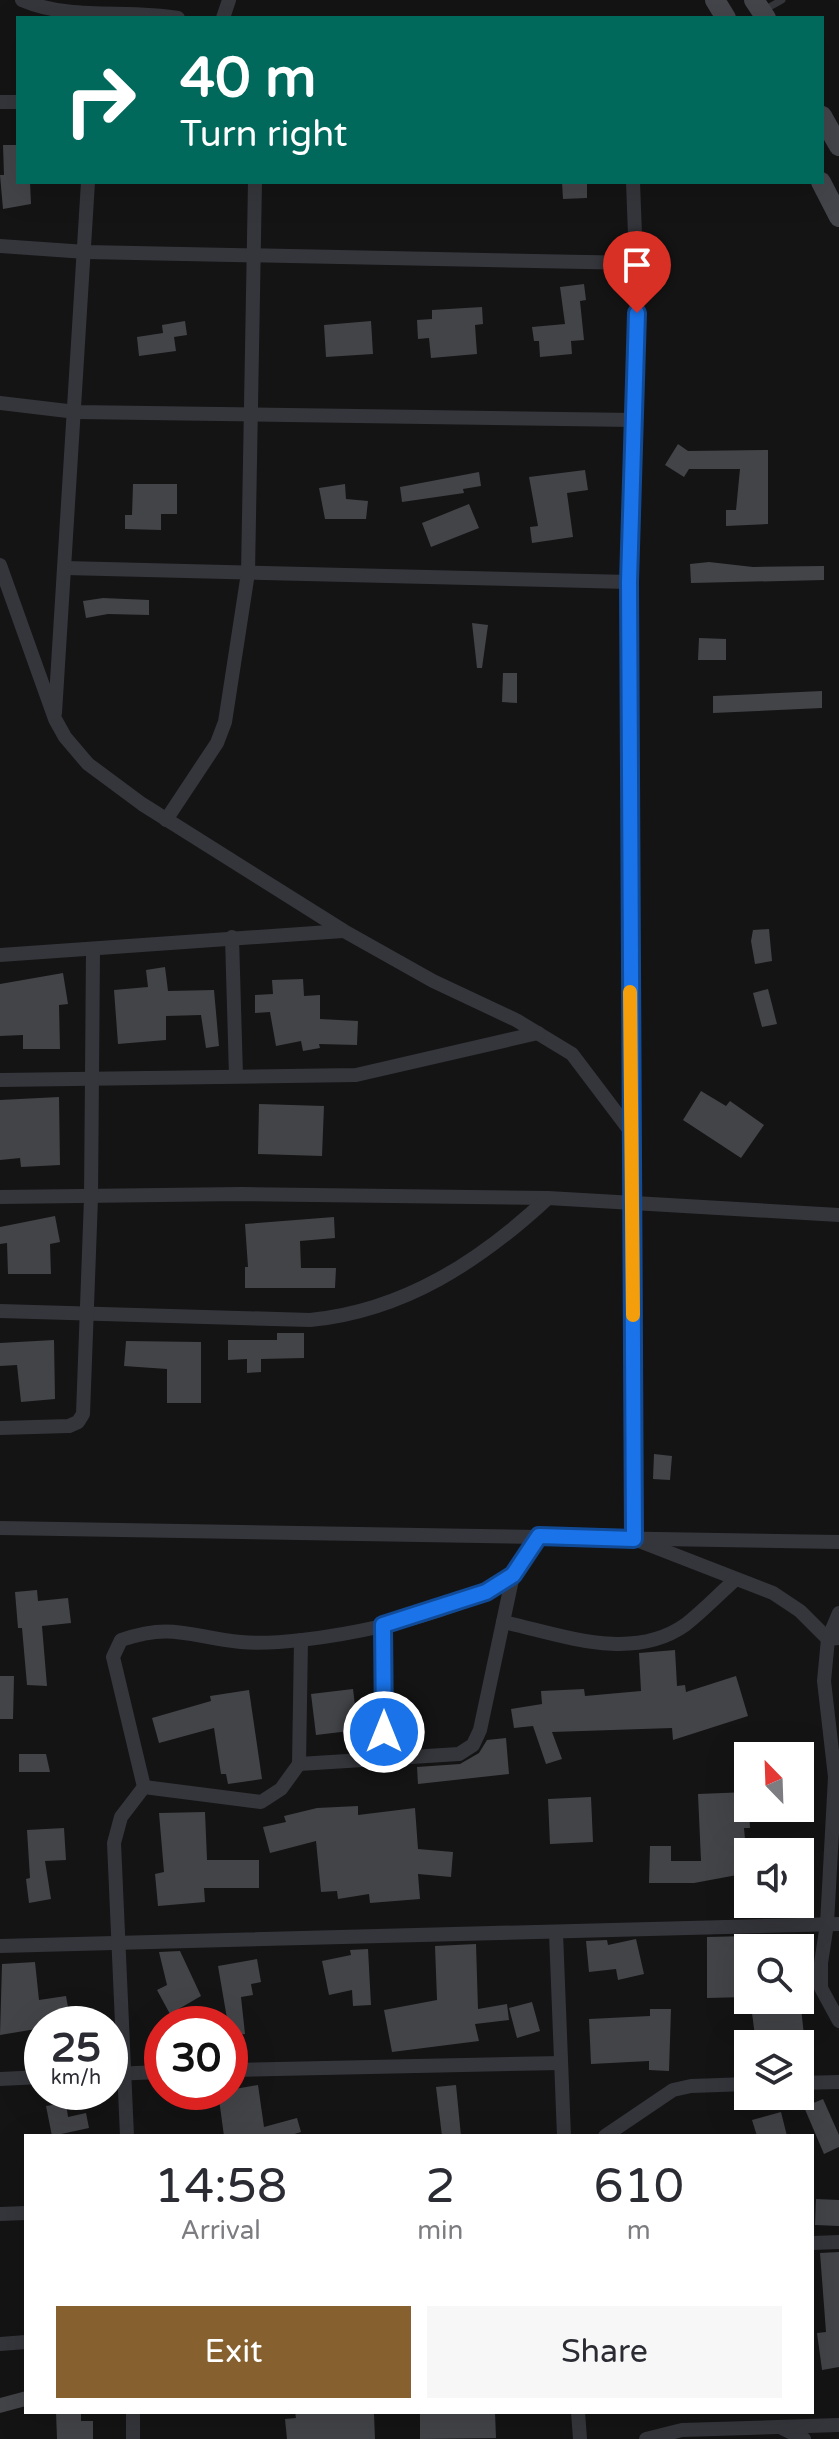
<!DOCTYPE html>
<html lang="en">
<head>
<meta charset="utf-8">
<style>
  body { margin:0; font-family:"Varela Round",sans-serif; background:#f7f7f7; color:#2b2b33; height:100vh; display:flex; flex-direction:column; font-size:30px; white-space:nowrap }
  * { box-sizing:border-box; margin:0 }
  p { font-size:26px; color:#7c7c81 }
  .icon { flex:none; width:44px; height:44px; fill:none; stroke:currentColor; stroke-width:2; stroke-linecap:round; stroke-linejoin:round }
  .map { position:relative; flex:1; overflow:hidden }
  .details { position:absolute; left:24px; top:2134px; width:790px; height:280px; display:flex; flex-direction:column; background:#fff; border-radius:0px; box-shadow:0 8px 32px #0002 }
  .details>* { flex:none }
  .top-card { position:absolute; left:16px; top:16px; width:808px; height:168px; border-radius:0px; box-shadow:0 8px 32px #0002; background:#00695c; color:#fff; overflow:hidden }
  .needle { width:52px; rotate:337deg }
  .fabs { position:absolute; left:734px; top:1742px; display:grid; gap:16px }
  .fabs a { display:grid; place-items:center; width:80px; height:80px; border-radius:0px; background:#fff; box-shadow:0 8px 32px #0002; font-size:40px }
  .speed { position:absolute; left:24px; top:2006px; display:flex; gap:16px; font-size:40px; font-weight:700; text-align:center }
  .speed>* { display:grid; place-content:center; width:104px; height:104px; border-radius:50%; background:#fff; box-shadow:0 8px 32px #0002; line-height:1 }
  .speed small { font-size:20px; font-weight:400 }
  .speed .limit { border:12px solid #d22; background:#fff; color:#111 }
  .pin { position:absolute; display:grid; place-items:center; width:68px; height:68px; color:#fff; margin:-82px -34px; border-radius:50% 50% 50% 0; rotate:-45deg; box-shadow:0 0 8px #0007 }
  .pin .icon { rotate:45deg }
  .me { position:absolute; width:88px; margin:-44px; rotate:0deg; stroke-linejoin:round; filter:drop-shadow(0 0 6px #0008) }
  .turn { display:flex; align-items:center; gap:28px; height:168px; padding:0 32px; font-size:36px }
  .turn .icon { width:104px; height:104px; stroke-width:2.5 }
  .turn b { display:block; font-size:56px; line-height:68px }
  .eta { display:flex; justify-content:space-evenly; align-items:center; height:136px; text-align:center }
  .eta b { font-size:48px; font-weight:600; line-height:56px }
  .button { display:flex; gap:16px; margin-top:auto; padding:16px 32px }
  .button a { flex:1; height:92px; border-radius:0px; background:#86602f; color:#fff; font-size:32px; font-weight:600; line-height:92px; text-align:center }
  .button a+a { background:#f7f7f7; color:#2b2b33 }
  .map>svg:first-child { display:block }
</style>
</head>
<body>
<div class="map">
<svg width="839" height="2439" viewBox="0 0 839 2439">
  <rect width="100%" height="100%" fill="#141415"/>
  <g fill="#434448">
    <polygon points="3,145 18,145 18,182 30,182 31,204 3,209 0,175 4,175"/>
    <polygon points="562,182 587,182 587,198 563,199"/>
    <polygon points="584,284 586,300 580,301 584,340 571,341 572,354 540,357 539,341 534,341 532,327 565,324 560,287"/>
    <polygon points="482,307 483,324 475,325 477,354 431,358 429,338 418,339 417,320 432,319 432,310"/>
    <polygon points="185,321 187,335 174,337 176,351 139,356 137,337 163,333 162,325"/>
    <polygon points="371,321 373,354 326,357 324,325"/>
    <polygon points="678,444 688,451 768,450 768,524 726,526 726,510 736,510 740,469 689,469 684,477 665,465"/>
    <polygon points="585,470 588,490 567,493 573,537 532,543 530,527 538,526 529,477"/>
    <polygon points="479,472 481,486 463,489 464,493 402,502 400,487"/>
    <polygon points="133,484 177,484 177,514 161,514 161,530 125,529 125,515 132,515"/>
    <polygon points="345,484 346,499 368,501 366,519 325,519 319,488"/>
    <polygon points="469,504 479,528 431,547 422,523"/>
    <polygon points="709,562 753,567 824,566 824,580 691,583 690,564"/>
    <polygon points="103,598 149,600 149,615 108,614 86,618 83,601"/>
    <polygon points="472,623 488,625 482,668 477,668"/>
    <polygon points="699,638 726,639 726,660 698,660"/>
    <polygon points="503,673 517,673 517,703 502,702"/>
    <polygon points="822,691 822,708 713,713 713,696"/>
    <polygon points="769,929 772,961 755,964 751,941 753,930"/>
    <polygon points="165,967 168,991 214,990 219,1046 206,1048 201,1015 166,1016 166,1040 118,1044 114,990 148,987 146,970"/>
    <polygon points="63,973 68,1004 59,1005 60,1049 23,1049 23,1035 0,1036 0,984"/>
    <polygon points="303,979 304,996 320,995 320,1019 358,1021 357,1045 319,1044 320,1048 303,1051 301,1041 276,1046 270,1012 255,1013 255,995 273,994 272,980"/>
    <polygon points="768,989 777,1024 762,1027 753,993"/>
    <polygon points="701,1091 726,1106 730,1101 764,1125 741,1158 683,1120"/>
    <polygon points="59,1097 60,1165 21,1167 20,1158 0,1160 0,1100"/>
    <polygon points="259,1104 324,1106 322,1156 258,1154"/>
    <polygon points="55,1216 60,1242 50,1244 51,1274 8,1274 7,1243 0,1244 0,1227"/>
    <polygon points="334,1217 335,1238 300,1241 301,1268 336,1268 335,1288 245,1288 245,1267 248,1267 245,1224"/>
    <polygon points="277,1333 304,1333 304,1358 261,1359 261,1372 247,1373 247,1359 228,1360 228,1340 277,1340"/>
    <polygon points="54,1340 55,1399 21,1402 17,1365 0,1366 0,1343"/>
    <polygon points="126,1341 201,1342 201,1403 167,1403 167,1369 124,1366"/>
    <polygon points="654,1454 672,1456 670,1480 653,1479"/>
    <polygon points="37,1590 38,1601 68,1598 71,1623 42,1626 47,1686 27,1685 22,1628 18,1628 15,1592"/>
    <polygon points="675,1650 677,1686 685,1685 686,1692 736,1676 748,1716 673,1740 672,1728 552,1732 562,1759 546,1764 533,1726 514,1728 511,1709 542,1704 541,1691 584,1689 585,1696 641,1691 639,1653"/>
    <polygon points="0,1676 14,1676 13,1719 0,1719"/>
    <polygon points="353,1689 358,1730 316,1735 311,1694"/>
    <polygon points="249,1690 262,1779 228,1784 226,1774 221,1774 214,1728 159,1743 152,1718 211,1701 210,1696"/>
    <polygon points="506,1738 509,1774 418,1784 417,1767 460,1764 479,1753 487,1740"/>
    <polygon points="19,1754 46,1754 50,1772 19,1772"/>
    <polygon points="748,1792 750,1828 744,1828 748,1873 694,1883 649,1883 650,1846 671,1846 671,1861 701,1861 698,1794"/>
    <polygon points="591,1797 593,1842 550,1844 548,1799"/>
    <polygon points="358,1806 358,1815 415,1808 418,1849 453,1852 451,1877 418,1874 420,1899 370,1903 369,1894 338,1899 337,1891 321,1892 316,1841 270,1853 263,1827 286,1822 284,1816 317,1808"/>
    <polygon points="205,1812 207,1860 259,1860 259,1888 204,1888 205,1902 158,1906 155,1874 164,1872 159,1813"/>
    <polygon points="64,1828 66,1860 45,1861 51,1899 29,1903 26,1879 30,1878 27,1830"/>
    <polygon points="749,1936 748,1997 707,1998 707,1937"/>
    <polygon points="636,1939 644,1974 618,1980 616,1969 589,1972 586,1941 607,1940 608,1945"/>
    <polygon points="476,1944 478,2009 507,2004 509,2020 475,2024 479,2041 392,2052 384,2010 437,2000 435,1946"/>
    <polygon points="368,1949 371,2005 353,2006 352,1990 329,1995 322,1961 351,1955 350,1950"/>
    <polygon points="180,1951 201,1996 170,2014 157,1990 167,1985 159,1952"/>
    <polygon points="257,1959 261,1982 251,1984 253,1995 241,1997 245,2034 230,2036 218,1966"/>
    <polygon points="35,1962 39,2000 66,1996 71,2024 42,2024 42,2028 0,2035 2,1964"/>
    <polygon points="800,1999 805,2044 756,2044 751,2005"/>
    <polygon points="532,2002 540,2031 517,2038 509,2008"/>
    <polygon points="650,2009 671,2009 669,2071 649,2070 649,2061 591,2064 589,2019 650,2016"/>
    <polygon points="258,2085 264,2127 297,2118 301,2132 288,2136 224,2136 218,2092"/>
    <polygon points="456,2085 461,2136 442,2136 436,2087"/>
    <polygon points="823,2099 839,2135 839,2147 824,2154 804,2107"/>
    <polygon points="66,2103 68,2117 86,2113 89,2128 52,2136 46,2106"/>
    <polygon points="781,2112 787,2136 757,2136 752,2120"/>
    <polygon points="816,2199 839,2200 839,2226 815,2225"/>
    <polygon points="839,2252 839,2367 822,2370 817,2333 826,2332 820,2253"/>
    <polygon points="26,2391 26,2406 0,2413 0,2398"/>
    <polygon points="56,2412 81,2412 81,2421 93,2421 93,2439 57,2439"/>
    <polygon points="295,2412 374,2414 375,2439 287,2439 285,2419 296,2418"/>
    <polygon points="420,2412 495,2412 496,2438 420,2439"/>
  </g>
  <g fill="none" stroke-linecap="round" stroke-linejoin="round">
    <polyline stroke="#35363b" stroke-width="7" points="764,10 782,0"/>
    <g stroke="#35363b" stroke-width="14">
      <path d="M 22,0 C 71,21 126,9 178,18"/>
      <polyline points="223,18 229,0"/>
      <polyline points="0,102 18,102"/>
      <polyline points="633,182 637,287 629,582 634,1539 773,1593 800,1611 828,1639 839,1638"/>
      <polyline points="0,246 86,252 637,263"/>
      <polyline points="0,403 76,412 634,420"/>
      <polyline points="0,565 55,719 65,737 88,764 142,804 344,931 433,981 516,1020 572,1054 631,1132"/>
      <polyline points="65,568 629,582"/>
      <polyline points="55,713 88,182"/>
      <polyline points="166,820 217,743 225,722 248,573 255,182"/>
      <polyline points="232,937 236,1076"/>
      <polyline points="0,955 343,931"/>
      <polyline points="0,1080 356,1075 538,1033"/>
      <polyline points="0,1197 242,1194 548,1198 839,1215"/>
      <path d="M 0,1311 L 310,1320 C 404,1311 480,1261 548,1198"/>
      <polyline points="0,1428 69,1426 78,1422 83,1414 91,1198 93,950"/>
      <polyline points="0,1528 839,1542"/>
      <polyline points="839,1613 828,1639 824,1681 835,1777 827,1924 821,1963 821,1988 839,2021"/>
      <path d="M 503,1622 C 560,1634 631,1663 685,1625 C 703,1611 719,1594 736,1579"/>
      <polyline points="383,1625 384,1759"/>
      <polyline points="299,1764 459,1754 473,1745 480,1730 513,1575"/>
      <polyline points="144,1787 261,1802 281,1789 299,1764 301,1640"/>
      <polyline points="556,1933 564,2136"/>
      <polyline points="0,1946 839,1924"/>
      <polyline points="230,2070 561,2063"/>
      <polyline points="110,2074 162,2072"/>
      <polyline points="0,2079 42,2077"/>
      <polyline points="800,2083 839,2082"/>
      <path d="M 127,2136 L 114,1843 L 121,1817 L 144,1787 L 113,1657 L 121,1640 C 173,1622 190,1637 241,1642 C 302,1648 464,1616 511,1576 C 522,1566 531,1549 539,1536"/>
      <polyline points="605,2136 673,2090 691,2086 748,2084"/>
      <polyline points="0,2214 26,2213"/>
      <polyline points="812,2243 839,2242"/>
      <polyline points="0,2344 26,2342"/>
      <polyline points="133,2412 133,2439"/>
      <polyline points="578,2412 580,2439"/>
      <polyline points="780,2427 804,2439"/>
      <polyline points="646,2439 682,2430 839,2425"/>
    </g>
    <g stroke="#43454b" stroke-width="20">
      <polyline points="715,0 726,18"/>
      <polyline points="754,0 766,18"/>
      <polyline points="822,116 839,146"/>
      <polyline points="821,182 839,217"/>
    </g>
  </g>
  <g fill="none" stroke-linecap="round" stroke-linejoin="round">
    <defs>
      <polyline id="route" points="384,1732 383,1625 486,1592 513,1575 539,1536 634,1539 629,582 637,313"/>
    </defs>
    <use href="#route" stroke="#114b97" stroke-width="20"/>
    <use href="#route" stroke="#1a73e8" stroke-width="14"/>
    <polyline stroke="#f59e0b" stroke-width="14" points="630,992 633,1315"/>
  </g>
</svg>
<div class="fabs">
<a><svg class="needle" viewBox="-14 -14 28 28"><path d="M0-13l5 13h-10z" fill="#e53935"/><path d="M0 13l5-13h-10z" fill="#7c7c81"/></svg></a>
<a><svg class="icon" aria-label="sound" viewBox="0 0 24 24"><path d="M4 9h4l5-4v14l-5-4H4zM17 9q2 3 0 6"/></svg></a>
<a><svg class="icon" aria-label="search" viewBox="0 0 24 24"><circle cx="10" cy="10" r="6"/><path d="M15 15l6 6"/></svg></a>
<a><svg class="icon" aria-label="layers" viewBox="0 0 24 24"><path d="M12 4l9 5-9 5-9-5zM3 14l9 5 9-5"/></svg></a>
</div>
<div class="speed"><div>25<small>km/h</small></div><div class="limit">30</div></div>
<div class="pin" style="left:637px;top:313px;background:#d93025"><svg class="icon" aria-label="arrive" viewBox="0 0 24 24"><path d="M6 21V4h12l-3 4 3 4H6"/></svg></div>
<svg class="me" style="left:384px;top:1732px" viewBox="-20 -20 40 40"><circle r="17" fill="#1a73e8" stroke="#fff" stroke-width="3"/><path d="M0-11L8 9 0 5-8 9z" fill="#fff"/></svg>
<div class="top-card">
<div class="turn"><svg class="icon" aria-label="right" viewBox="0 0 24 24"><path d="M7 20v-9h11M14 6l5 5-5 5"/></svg><div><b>40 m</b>Turn right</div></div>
</div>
<section class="details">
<div class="eta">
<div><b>14:58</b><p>Arrival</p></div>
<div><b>2</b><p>min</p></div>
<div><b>610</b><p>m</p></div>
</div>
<div class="button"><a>Exit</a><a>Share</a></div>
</section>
</div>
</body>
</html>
